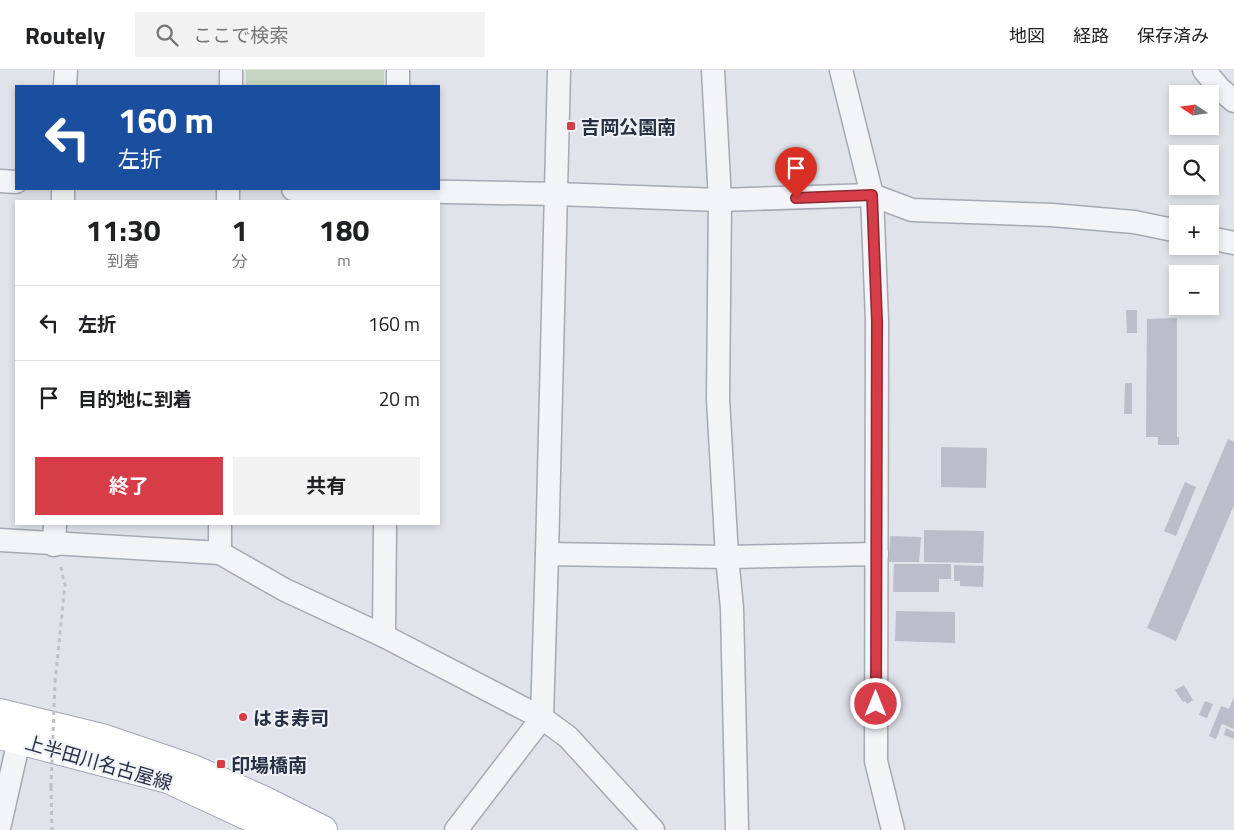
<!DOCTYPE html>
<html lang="ja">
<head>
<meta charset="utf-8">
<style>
  body { margin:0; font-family:"Titillium Web","Noto Sans JP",sans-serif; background:#f2f2f2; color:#202124; height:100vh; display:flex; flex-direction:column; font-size:19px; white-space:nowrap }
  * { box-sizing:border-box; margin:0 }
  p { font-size:16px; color:#757577 }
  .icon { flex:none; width:28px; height:28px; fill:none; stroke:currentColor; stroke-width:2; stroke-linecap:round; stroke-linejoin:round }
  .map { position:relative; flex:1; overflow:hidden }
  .sheet { position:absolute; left:15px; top:130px; width:425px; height:325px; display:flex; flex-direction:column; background:#fff; border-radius:0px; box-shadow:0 2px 8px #0003 }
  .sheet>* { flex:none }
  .banner { position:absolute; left:15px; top:15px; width:425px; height:105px; border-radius:0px; box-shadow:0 2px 8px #0003; background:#1a4fa0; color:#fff; overflow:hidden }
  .needle { width:32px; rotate:283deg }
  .controls { position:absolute; left:1169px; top:15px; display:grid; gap:10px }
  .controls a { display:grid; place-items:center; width:50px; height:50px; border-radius:0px; background:#fff; box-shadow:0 2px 8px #0003; font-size:25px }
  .pin { position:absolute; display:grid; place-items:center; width:42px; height:42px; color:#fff; margin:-51px -21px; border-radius:50% 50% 50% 0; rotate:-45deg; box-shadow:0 0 5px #0007 }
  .pin .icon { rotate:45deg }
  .me { position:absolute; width:55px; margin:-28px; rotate:0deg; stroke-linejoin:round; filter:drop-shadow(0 0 4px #0008) }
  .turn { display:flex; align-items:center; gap:18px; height:105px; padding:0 20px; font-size:22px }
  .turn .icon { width:65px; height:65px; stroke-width:2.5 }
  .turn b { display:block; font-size:35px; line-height:42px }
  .eta { display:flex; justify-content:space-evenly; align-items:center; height:85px; text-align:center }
  .eta b { font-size:30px; font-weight:700; line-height:35px }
  .cta { display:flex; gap:10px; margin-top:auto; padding:10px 20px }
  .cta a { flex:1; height:58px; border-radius:0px; background:#d73d49; color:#fff; font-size:20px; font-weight:700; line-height:58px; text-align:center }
  .cta a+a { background:#f2f2f2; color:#202124 }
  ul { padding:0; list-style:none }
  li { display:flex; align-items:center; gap:15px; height:75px; padding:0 20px; border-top:1px solid #e0e0e0 }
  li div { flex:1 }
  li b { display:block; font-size:19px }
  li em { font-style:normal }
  header { display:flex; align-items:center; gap:30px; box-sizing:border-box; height:70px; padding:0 25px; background:#fff; border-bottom:1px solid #e0e0e0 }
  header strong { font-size:24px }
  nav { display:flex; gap:28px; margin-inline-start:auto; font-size:18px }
  .search { width:350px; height:45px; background:#f2f2f2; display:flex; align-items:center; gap:12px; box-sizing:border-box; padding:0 18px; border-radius:0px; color:#757577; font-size:19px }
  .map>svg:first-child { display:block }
</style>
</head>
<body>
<header>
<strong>Routely</strong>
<div class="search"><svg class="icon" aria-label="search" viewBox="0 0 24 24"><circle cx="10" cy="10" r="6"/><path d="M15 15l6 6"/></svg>ここで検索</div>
<nav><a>地図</a><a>経路</a><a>保存済み</a></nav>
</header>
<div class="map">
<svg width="1234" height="760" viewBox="0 0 1234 760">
  <rect width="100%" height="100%" fill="#e0e3ea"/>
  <rect fill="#c4d4c0" x="246" y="0" width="138" height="16"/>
  <g fill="#b9beca">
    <polygon points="1126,240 1137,240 1137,263 1127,263"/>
    <polygon points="1177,248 1177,367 1179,367 1179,375 1158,375 1158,367 1146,367 1147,249"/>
    <polygon points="1125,313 1132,313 1132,344 1124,344"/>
    <polygon points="1228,369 1234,372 1234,435 1176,571 1147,558"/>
    <polygon points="941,377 987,378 986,418 941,417"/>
    <polygon points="1185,412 1196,417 1176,466 1164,461"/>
    <polygon points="924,460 984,461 983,493 924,492"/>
    <polygon points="890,466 921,467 919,492 889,492"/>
    <polygon points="894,494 951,494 951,509 939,509 939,522 893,522"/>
    <polygon points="954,495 984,496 983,517 960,516 960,511 954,511"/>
    <polygon points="896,541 955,542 955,573 895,571"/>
    <polygon points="1184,615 1193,630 1187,634 1185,631 1183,632 1175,620"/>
    <polygon points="1234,627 1234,659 1222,654 1216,669 1209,666 1221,636 1229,639"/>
    <polygon points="1205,631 1213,634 1207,648 1199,645"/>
    <polygon points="1226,658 1234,662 1234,669 1224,665"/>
  </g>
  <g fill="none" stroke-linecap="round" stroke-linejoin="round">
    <defs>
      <g id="minor">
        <polyline points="713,0 720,130 718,329 727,487 732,538 737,760"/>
        <polyline points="841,0 872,125 877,251 876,691 893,760"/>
        <polyline points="1204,0 1219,18 1234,31"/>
        <polyline points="65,16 66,0"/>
        <polyline points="231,16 231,0"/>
        <polyline points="398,16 398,0"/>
        <polyline points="0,111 16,112"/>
        <polyline points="293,119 556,124 720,130 872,125 912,140 1052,145 1134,152 1178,161"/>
        <polyline points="63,131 63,119"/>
        <polyline points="228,131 228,119"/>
        <polyline points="1210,168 1234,173"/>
        <polyline points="0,470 220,483 285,520 384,566 542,648 568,667 653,760"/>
        <polyline points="54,475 55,454"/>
        <polyline points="220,483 220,454"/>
        <polyline points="547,484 727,487 877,484"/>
        <polyline points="384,566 385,454"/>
        <polyline points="0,754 19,670"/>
        <polyline points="456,760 542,648 547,484 559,0"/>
      </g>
      <g id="major">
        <polyline points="0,643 102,668 193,699 263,730 323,760"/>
        <polyline points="0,665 168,709 278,760"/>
      </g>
    </defs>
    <use href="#minor" stroke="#a5a9b4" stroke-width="25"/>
    <use href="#major" stroke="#9ea6b6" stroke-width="30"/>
    <g stroke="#bec1c9" stroke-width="3" stroke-dasharray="4 4" stroke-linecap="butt">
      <polyline points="55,612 65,515 60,494"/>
      <polyline points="51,717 52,760"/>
    </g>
    <use href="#minor" stroke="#f3f4f8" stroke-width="22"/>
    <use href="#major" stroke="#fff" stroke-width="28"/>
    <polyline stroke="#bec1c9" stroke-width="3" stroke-dasharray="4 4" stroke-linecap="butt" points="51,717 55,612"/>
  </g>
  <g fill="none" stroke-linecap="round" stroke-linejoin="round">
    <defs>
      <polyline id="route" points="796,128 872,125 877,251 876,634"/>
    </defs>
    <use href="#route" stroke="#8c282f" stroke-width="12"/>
    <use href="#route" stroke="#d73d49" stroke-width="9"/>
  </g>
  <g fill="#d73d49" stroke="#eff2f7" stroke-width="2">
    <rect x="566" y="51" width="10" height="10" rx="2.5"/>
    <circle cx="243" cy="647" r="5"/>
    <rect x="216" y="689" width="10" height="10" rx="2.5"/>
  </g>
  <g text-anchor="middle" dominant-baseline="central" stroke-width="4" stroke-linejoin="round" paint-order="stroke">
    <g font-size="19" font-weight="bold" fill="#272f42" stroke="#eff2f7" text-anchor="start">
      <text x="581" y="56">吉岡公園南</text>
      <text x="253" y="647">はま寿司</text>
      <text x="231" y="694">印場橋南</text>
    </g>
    <g font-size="19" fill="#272f42" stroke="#eff2f7">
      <text transform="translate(99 692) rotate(16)">上半田川名古屋線</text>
    </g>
  </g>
</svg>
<div class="controls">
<a><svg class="needle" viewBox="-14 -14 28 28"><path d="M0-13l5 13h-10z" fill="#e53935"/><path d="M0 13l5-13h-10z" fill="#757577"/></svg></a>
<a><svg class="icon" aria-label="search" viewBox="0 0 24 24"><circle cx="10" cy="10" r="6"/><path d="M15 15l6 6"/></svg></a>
<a>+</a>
<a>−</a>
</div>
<div class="pin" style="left:796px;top:128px;background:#d93025"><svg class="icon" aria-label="arrive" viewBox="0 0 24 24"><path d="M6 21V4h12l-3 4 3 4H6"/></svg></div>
<svg class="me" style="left:876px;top:634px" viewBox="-20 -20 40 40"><circle r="17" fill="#d73d49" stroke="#fff" stroke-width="3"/><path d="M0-11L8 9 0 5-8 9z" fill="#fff"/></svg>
<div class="banner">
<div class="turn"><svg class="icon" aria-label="left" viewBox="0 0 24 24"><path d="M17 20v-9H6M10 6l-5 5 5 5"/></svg><div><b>160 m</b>左折</div></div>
</div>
<section class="sheet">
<div class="eta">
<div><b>11:30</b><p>到着</p></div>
<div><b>1</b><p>分</p></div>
<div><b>180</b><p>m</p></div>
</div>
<ul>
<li><svg class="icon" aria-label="left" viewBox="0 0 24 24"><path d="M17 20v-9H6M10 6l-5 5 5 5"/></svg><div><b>左折</b></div><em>160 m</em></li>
<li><svg class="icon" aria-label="arrive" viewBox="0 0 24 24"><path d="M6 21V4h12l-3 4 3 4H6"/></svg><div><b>目的地に到着</b></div><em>20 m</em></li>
</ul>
<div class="cta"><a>終了</a><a>共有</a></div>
</section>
</div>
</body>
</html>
